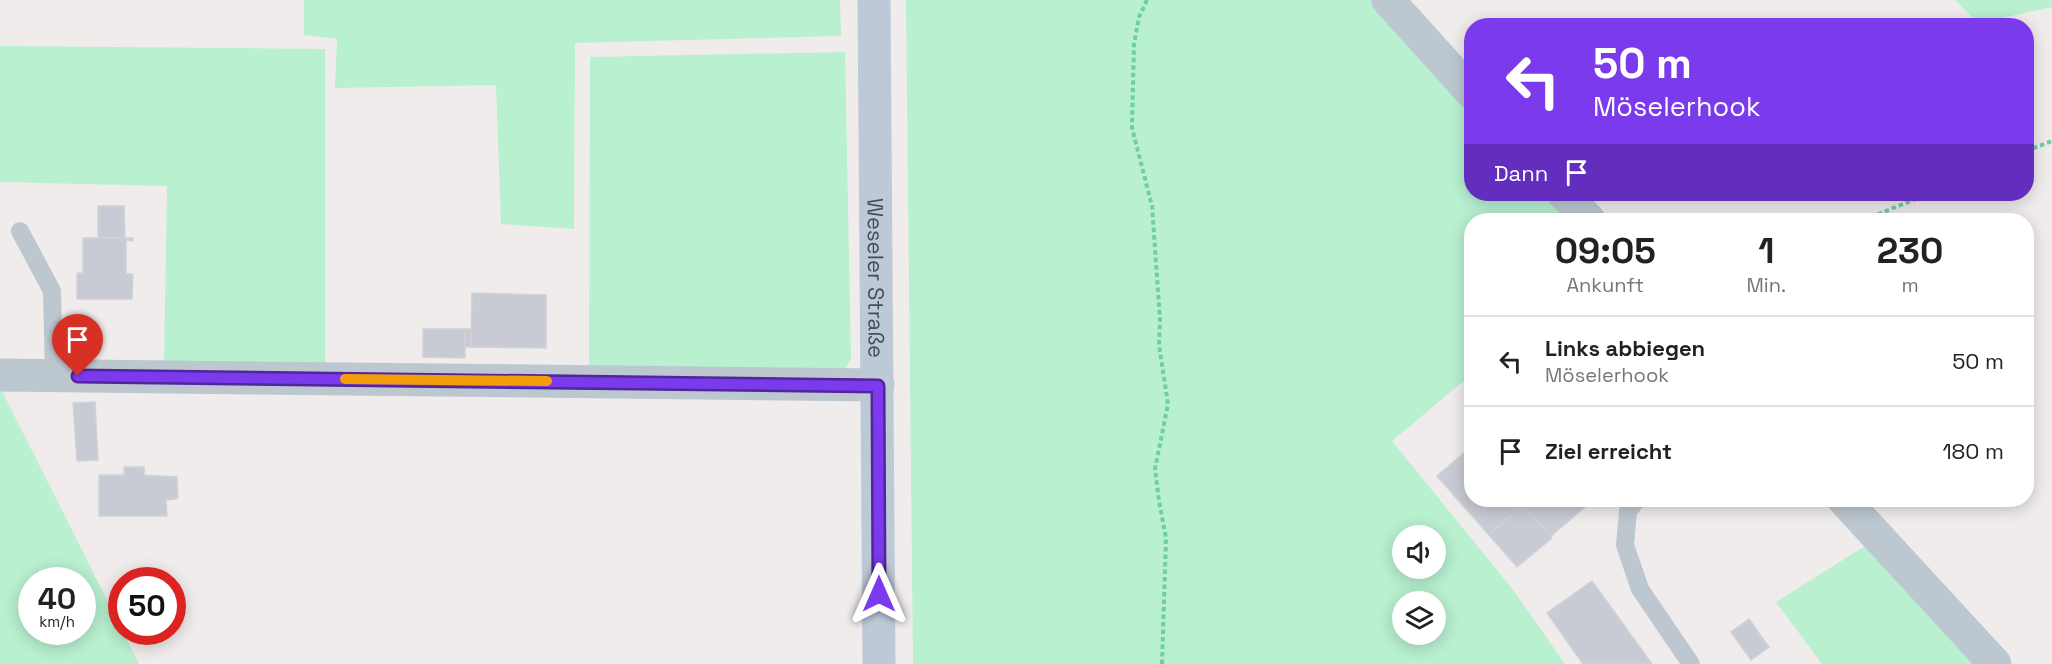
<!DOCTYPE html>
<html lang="de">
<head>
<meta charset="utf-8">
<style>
  body { margin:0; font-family:"Space Grotesk",sans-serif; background:#f2f2f2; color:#222; height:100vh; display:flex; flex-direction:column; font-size:22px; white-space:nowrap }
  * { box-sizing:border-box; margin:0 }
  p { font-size:20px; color:#767676 }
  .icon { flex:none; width:33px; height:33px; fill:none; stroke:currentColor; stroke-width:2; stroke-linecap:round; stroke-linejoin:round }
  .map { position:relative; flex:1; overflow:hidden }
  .panel { position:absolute; left:1464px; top:213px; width:570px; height:294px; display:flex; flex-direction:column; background:#fff; border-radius:24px; box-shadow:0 3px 15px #0003 }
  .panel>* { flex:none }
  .guide { position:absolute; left:1464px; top:18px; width:570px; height:183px; border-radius:24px; box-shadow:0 3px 15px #0003; background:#7c3aed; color:#fff; overflow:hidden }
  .buttons { position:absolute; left:1392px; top:525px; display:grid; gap:12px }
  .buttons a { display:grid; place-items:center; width:54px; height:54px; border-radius:50%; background:#fff; box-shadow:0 3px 15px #0003; font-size:30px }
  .speed { position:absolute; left:18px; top:567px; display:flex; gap:12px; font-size:30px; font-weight:700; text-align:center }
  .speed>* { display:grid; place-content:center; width:78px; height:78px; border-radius:50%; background:#fff; box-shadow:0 3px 15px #0003; line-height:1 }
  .speed small { font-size:15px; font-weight:400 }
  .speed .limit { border:9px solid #d22; background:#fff; color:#111 }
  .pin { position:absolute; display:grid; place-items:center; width:51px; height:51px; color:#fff; margin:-62px -26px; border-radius:50% 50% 50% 0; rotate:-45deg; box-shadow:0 0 6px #0007 }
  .pin .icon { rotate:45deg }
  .me { position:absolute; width:66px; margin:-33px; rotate:0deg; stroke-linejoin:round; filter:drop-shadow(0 0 4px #0008) }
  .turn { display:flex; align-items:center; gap:21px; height:126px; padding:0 30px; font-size:27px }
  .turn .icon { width:78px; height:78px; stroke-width:2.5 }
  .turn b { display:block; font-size:42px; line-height:51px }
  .then { display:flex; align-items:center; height:57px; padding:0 30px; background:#0003; gap:12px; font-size:22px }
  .eta { display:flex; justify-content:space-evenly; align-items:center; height:102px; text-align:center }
  .eta b { font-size:36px; font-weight:800; line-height:42px }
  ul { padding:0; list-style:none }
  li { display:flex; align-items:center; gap:18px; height:90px; padding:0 30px; border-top:2px solid #e0e0e0 }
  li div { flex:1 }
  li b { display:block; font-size:22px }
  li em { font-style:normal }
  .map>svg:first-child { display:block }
</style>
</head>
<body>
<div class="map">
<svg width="2052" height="664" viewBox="0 0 2052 664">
  <rect width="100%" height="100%" fill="#f0ecec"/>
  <g fill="#b8f0d0" fill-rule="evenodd">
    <polygon points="304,0 840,0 841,36 575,43 574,229 501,224 496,85 335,88 337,39 304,35"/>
    <path d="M 906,0 L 1372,0 L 1471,112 L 1472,194 L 1544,194 L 1568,220 L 1472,220 L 1471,375 L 1392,441 L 1514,591 L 1565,664 L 913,664 ZM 1402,536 L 1436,536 L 1436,568 L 1402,568 ZM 1402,602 L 1436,602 L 1436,634 L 1402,634 Z"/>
    <polygon points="1955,0 2052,0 2052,7 1979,23"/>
    <polygon points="0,46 325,49 325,370 164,368 167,186 0,182"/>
    <polygon points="845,52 851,360 842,372 589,373 590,57"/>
    <path d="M 0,391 L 2,391 L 139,664 L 0,664 ZM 32,580 L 82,580 L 82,632 L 32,632 Z"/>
    <polygon points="1865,546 1978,664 1822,664 1776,602"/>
  </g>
  <g fill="#c8cbd3" stroke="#d0d2d9" stroke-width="1.5">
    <polygon points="98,206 124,206 125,238 98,238"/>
    <polygon points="83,238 133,238 133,241 126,240 126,274 133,274 132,299 77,299 77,273 83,273"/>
    <polygon points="472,293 546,295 546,348 471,347"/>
    <polygon points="423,329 465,329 465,358 423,357"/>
    <rect x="465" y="329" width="6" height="18"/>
    <polygon points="95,402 98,460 77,461 73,403"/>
    <polygon points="1472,446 1472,500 1518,500 1523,505 1489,535 1437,476"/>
    <polygon points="124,467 144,467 144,475 177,477 178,497 176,499 166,500 167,516 99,516 99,475 124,475"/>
    <polygon points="1529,500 1593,500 1550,537 1523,505"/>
    <polygon points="1523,505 1552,538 1517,567 1489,535"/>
    <polygon points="1592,581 1652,664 1583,664 1547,613"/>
    <polygon points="1749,619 1769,647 1751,660 1731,632"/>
  </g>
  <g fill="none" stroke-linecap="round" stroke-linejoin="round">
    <g stroke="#6fcfa3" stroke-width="4" stroke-dasharray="4.5 3" stroke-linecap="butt">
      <polyline points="1147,0 1139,17 1134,44 1132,128 1152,206 1160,320 1159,345 1168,404 1155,469 1159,501 1166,538 1162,664"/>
      <polyline points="2026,151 2052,141"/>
      <polyline points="1864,220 1928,194"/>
    </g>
    <g stroke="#bcc7d0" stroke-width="18">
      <polyline points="20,231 52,291 54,375"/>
      <polyline points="1637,500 1628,511 1625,545 1640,589 1691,664"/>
    </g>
    <g stroke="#bcc7d0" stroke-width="33">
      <polyline points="1388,0 1472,93"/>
      <polyline points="1564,194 1589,220"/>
      <polyline points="0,375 878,385"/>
      <polyline points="1844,500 1995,664"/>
    </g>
    <path stroke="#bec9d7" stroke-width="33" id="s1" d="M 874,0 L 879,664"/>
  </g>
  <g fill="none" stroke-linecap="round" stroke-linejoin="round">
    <defs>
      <polyline id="route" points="78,376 878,386 879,594"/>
    </defs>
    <use href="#route" stroke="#51269a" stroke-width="15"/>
    <use href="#route" stroke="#7c3aed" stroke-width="10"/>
    <polyline stroke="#f59e0b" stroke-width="10" points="345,379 547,381"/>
  </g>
  <g text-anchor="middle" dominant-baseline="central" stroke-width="4.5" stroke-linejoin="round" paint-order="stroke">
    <g font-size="22" fill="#444f5b" stroke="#fff">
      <text stroke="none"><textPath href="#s1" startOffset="278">Weseler Straße</textPath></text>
    </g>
  </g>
</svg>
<div class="buttons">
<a><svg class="icon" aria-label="sound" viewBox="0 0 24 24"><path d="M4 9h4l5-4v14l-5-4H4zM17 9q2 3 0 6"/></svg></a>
<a><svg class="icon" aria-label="layers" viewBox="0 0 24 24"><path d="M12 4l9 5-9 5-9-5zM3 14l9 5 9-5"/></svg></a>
</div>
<div class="speed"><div>40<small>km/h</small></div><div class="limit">50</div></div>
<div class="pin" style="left:78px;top:376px;background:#d93025"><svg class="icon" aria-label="arrive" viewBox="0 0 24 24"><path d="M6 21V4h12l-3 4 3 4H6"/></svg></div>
<svg class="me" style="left:879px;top:594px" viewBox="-20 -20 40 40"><path d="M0-17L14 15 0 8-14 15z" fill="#7c3aed" stroke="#fff" stroke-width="4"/></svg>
<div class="guide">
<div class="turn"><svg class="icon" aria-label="left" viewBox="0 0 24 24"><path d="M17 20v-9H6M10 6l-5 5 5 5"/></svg><div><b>50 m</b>Möselerhook</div></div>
<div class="then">Dann<svg class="icon" aria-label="arrive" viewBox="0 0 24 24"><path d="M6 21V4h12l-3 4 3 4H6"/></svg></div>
</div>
<section class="panel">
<div class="eta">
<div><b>09:05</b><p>Ankunft</p></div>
<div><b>1</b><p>Min.</p></div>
<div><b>230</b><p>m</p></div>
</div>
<ul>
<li><svg class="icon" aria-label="left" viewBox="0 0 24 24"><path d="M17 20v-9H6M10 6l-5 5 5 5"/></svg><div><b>Links abbiegen</b><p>Möselerhook</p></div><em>50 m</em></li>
<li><svg class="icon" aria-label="arrive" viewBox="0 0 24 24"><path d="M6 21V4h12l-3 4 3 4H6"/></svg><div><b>Ziel erreicht</b></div><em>180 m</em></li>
</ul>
</section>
</div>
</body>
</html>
